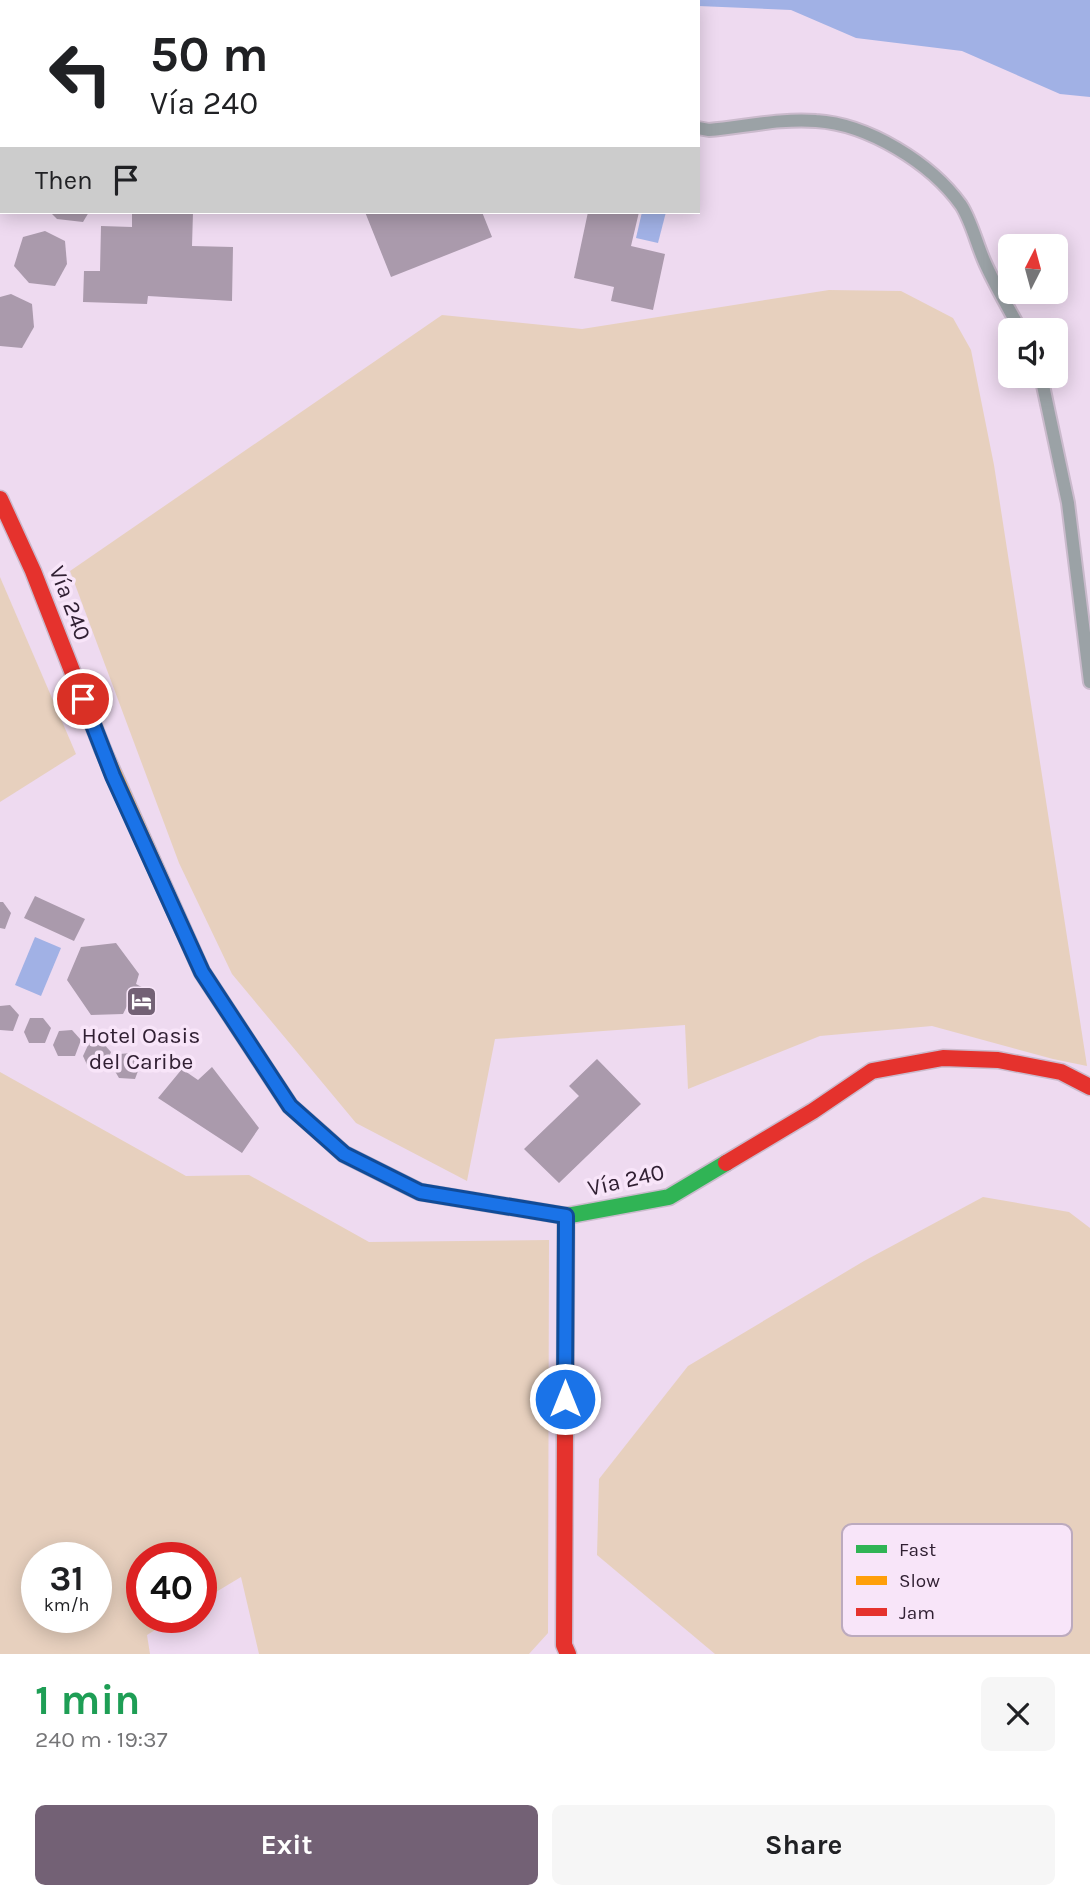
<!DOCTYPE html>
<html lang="en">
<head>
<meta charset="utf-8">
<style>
  body { margin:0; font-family:Karla,sans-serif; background:#f6f6f6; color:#202124; height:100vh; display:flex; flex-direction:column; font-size:26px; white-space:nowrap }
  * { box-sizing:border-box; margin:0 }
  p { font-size:23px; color:#757577 }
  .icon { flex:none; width:38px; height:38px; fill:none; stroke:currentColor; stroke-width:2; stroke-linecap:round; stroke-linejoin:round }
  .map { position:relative; height:1654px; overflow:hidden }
  .details { display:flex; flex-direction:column; background:#fff; flex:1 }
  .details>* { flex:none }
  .top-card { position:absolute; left:0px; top:0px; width:700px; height:214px; box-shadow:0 4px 18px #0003; background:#fff; color:#202124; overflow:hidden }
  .needle { width:46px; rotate:6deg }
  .tools { position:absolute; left:998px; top:234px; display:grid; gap:14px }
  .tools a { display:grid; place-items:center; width:70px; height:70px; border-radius:10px; background:#fff; box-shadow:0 4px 18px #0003; font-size:35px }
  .speed { position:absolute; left:21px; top:1542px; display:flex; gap:14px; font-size:35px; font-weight:700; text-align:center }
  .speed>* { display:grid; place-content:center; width:91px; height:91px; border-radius:50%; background:#fff; box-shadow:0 4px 18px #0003; line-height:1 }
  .speed small { font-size:18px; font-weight:400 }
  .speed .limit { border:10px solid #d22; background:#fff; color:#111 }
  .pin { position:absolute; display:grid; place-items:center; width:60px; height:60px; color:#fff; margin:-30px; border:4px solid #fff; border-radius:50%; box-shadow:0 2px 7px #0007 }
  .me { position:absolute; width:77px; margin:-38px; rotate:0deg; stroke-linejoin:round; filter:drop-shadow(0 0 5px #0008) }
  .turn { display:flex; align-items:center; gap:24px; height:147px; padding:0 35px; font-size:32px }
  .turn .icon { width:91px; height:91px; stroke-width:2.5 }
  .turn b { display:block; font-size:49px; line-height:60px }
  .then { display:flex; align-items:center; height:66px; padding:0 35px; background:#0003; gap:14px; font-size:26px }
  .round { display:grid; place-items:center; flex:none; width:74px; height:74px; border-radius:10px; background:#f6f6f6 }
  .head { display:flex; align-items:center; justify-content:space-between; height:119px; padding:0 35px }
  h1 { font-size:42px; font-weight:700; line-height:52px; color:#1e9e55 }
  .primary-button { display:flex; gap:14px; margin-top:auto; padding:14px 35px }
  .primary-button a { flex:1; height:80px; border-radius:10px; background:#736175; color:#fff; font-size:28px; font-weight:700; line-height:80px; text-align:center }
  .primary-button a+a { background:#f6f6f6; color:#202124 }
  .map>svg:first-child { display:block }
</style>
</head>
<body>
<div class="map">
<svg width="1090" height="1654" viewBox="0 0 1090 1654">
  <rect width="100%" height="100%" fill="#eedaf0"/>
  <g fill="#e7d0be" fill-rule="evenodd">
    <polygon points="829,290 901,291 953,318 971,350 994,465 1087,1066 1053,1059 932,1026 820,1036 688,1089 685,1025 495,1039 467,1181 356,1123 232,974 179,863 70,571 442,315 582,329"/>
    <polygon points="0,577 76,754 0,802"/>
    <path d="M 0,1072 L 186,1176 L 249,1175 L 369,1242 L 549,1240 L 548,1633 L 529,1654 L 259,1654 L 241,1577 L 201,1601 L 201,1558 L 142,1558 L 142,1617 L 176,1617 L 147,1635 L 150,1654 L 0,1654 ZM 37,1558 L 96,1558 L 96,1617 L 37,1617 Z"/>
    <polygon points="983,1197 1069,1212 1090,1228 1090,1654 715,1654 597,1555 599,1479 688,1366 864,1261"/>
  </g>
  <g fill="#a1b1e5">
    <polygon points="663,0 1090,0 1090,97 1060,94 962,51 856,38 791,10 698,6 698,2"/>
    <polygon points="642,212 666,212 658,243 636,238"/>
    <polygon points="35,937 61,948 41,996 15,985"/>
  </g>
  <g fill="#aa9aac">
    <polygon points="50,212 89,212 83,222 57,219"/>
    <polygon points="132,212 193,212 192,246 233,247 232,301 148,296 147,304 83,302 84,271 100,271 101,226 132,227"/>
    <polygon points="365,212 482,212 492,237 391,277"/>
    <polygon points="588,212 639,212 631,246 665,254 653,310 611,301 614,287 574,278"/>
    <polygon points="45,231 65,241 67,264 55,286 29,283 14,266 23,237"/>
    <polygon points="11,294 32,304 34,327 22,348 0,346 0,297"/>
    <polygon points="35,896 85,919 74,941 24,918"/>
    <polygon points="0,902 3,902 11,913 5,929 0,928"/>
    <polygon points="116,943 139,974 136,984 155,994 146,1011 129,1002 123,1014 91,1015 67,980 81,947"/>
    <polygon points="10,1005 19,1015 13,1031 0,1030 0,1006"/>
    <polygon points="30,1018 43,1018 51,1028 45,1043 29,1043 24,1032"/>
    <polygon points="72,1030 81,1040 75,1056 58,1056 53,1045 59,1031"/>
    <polygon points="102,1042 111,1052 105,1068 88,1067 83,1056 89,1043"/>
    <polygon points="132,1053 141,1063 135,1079 119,1078 113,1068 119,1054"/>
    <polygon points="597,1059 641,1104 559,1183 524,1149 579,1096 569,1086"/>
    <polygon points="212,1067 259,1128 242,1153 158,1098 182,1069 198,1080"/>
  </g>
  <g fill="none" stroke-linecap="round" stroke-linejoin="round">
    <defs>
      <g id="lane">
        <polyline points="300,0 302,2"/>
        <path d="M 698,128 L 709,130 C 744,127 781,118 816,121 C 868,124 931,163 961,205 C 972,222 977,246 986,265 C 996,287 1009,309 1021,331"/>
        <polyline points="1041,376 1068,503 1090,682"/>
      </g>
      <polyline id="fast" points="324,1136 344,1154 420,1192 566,1216 669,1197 726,1163"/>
      <polyline id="slow" points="103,750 202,972 290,1106 324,1136"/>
      <g id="jam">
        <polyline points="0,499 33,571 103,750"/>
        <polyline points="726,1163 813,1111 872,1071 943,1058 998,1060 1061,1072 1090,1087"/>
        <polyline points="566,1216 564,1645 568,1654"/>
      </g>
    </defs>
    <use href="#lane" stroke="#cabacc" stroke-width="16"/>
    <use href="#fast" stroke="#cabacc" stroke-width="19"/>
    <use href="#slow" stroke="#cabacc" stroke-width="19"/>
    <use href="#jam" stroke="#cabacc" stroke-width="19"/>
    <use href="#lane" stroke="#9ba2a6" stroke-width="12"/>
    <use href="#fast" stroke="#30b455" stroke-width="16"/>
    <use href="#slow" stroke="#ff9f0a" stroke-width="16"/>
    <use href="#jam" stroke="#e5322d" stroke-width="16"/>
  </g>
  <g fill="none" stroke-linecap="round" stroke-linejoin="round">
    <defs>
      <polyline id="route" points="83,699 113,776 202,972 290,1106 344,1154 420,1192 566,1216 565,1399"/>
    </defs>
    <use href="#route" stroke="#114b97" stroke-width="18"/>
    <use href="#route" stroke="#1a73e8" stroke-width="12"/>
  </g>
  <defs>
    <symbol id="hotel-square" viewBox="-11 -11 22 22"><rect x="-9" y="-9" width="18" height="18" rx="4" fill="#736175" stroke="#f8e5f9"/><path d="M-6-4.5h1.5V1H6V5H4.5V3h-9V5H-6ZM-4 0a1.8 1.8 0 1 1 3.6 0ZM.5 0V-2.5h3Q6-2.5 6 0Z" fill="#fff"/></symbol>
  </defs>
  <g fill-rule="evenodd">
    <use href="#hotel-square" x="124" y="984" width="35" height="35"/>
  </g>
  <g text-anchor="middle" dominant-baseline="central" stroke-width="7" stroke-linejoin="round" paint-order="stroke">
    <g font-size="23" fill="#312033" stroke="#f8e5f9">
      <text transform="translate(70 603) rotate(69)">Vía 240</text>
      <text transform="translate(626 1180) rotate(-13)">Vía 240</text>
    </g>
    <g font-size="23" fill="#312033" stroke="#f8e5f9">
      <text x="141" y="1035">Hotel Oasis<tspan x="141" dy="26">del Caribe</tspan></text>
    </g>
  </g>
  <rect x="842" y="1524" width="230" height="112" rx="10" fill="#f8e5f9" stroke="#bcaabe" stroke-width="2"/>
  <rect x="856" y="1545" width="31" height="8" fill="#30b455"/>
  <rect x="856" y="1576" width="31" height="9" fill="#ff9f0a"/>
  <rect x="856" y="1608" width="31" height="8" fill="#e5322d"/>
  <g font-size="19" fill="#312033">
    <text x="899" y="1556">Fast</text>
    <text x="899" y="1587">Slow</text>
    <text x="899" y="1619">Jam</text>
  </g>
</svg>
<div class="tools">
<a><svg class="needle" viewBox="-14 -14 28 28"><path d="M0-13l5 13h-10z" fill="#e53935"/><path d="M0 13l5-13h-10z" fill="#757577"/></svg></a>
<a><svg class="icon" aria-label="sound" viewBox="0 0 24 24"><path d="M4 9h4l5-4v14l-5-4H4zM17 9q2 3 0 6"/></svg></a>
</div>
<div class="speed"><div>31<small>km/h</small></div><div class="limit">40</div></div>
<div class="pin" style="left:83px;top:699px;background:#d93025"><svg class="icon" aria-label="arrive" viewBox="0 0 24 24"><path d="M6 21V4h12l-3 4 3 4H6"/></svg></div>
<svg class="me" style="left:565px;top:1399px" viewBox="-20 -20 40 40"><circle r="17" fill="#1a73e8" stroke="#fff" stroke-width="3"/><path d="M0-11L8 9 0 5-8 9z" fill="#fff"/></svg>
<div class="top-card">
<div class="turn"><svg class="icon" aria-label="left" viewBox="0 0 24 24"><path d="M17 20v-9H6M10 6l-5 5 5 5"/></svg><div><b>50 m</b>Vía 240</div></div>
<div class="then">Then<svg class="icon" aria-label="arrive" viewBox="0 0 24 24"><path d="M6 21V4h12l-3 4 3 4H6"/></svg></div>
</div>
</div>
<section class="details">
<div class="head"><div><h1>1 min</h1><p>240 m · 19:37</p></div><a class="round"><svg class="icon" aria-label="close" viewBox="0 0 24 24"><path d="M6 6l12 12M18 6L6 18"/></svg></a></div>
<div class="primary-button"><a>Exit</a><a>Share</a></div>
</section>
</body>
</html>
